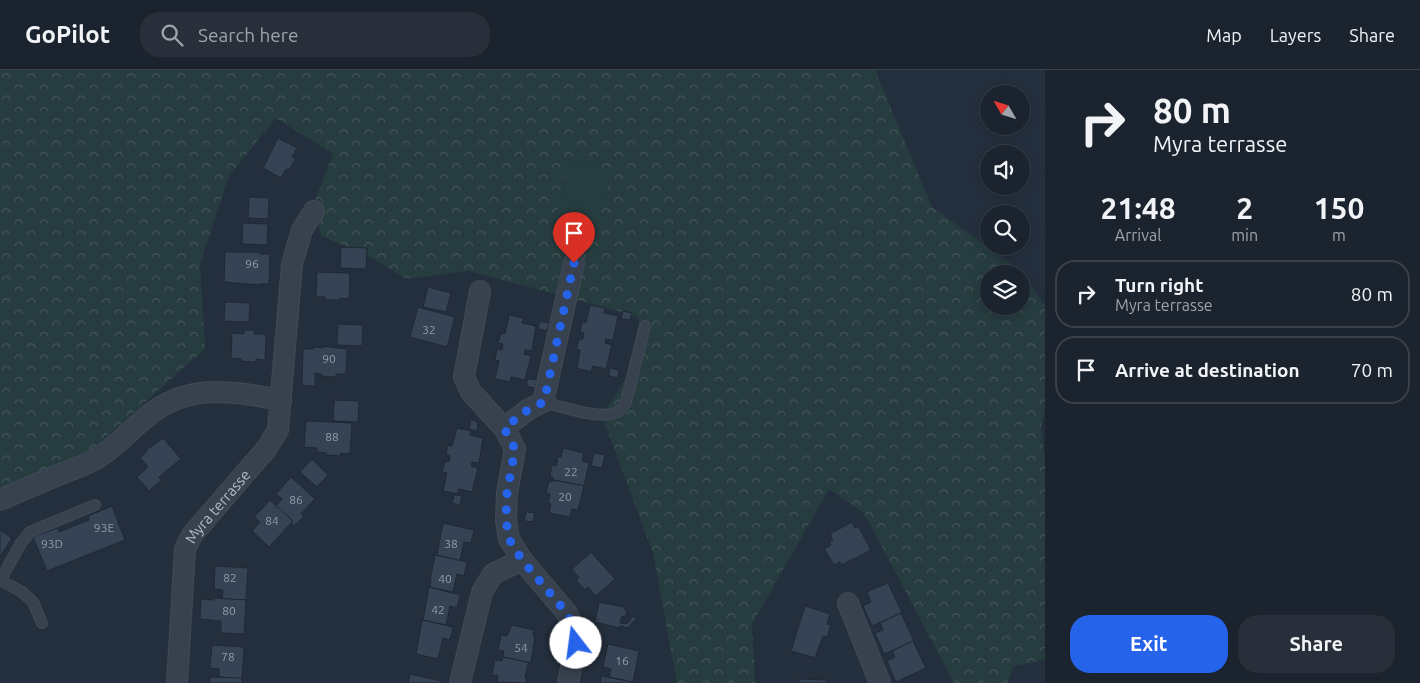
<!DOCTYPE html>
<html lang="en">
<head>
<meta charset="utf-8">
<style>
  body { margin:0; font-family:Ubuntu,sans-serif; background:#282f3a; color:#f1f3f6; height:100vh; display:flex; flex-direction:column; font-size:19px; white-space:nowrap }
  * { box-sizing:border-box; margin:0 }
  p { font-size:16px; color:#a0a4aa }
  .icon { flex:none; width:28px; height:28px; fill:none; stroke:currentColor; stroke-width:2; stroke-linecap:round; stroke-linejoin:round }
  .map { position:relative; flex:1; overflow:hidden }
  .details { display:flex; flex-direction:column; background:#1b232e; width:375px }
  .details>* { flex:none }
  .guide { background:#1b232e; color:#f1f3f6; overflow:hidden }
  .needle { width:32px; rotate:309deg }
  .tools { position:absolute; left:980px; top:15px; display:grid; gap:10px }
  .tools a { display:grid; place-items:center; width:50px; height:50px; border-radius:50%; background:#1b232e; box-shadow:0 2px 12px #0003,0 0 0 1px #39404a; font-size:25px }
  .pin { position:absolute; display:grid; place-items:center; width:42px; height:42px; color:#fff; margin:-51px -21px; border-radius:50% 50% 50% 0; rotate:-45deg; box-shadow:0 0 5px #0007 }
  .pin .icon { rotate:45deg }
  .me { position:absolute; width:55px; margin:-28px; rotate:345deg; stroke-linejoin:round; filter:drop-shadow(0 0 4px #0008) }
  .turn { display:flex; align-items:center; gap:18px; height:105px; padding:0 25px; font-size:22px }
  .turn .icon { width:65px; height:65px; stroke-width:2.5 }
  .turn b { display:block; font-size:35px; line-height:42px }
  .eta { display:flex; justify-content:space-evenly; align-items:center; height:85px; text-align:center }
  .eta b { font-size:30px; font-weight:700; line-height:35px }
  .cta { display:flex; gap:10px; margin-top:auto; padding:10px 25px }
  .cta a { flex:1; height:58px; border-radius:20px; background:#2563eb; color:#fff; font-size:20px; font-weight:700; line-height:58px; text-align:center }
  .cta a+a { background:#282f3a; color:#f1f3f6 }
  ul { padding:0; list-style:none }
  li { display:flex; align-items:center; gap:15px; height:68px; margin:0 10px 8px; padding:0 15px; border:2px solid #39404a; border-radius:20px }
  li div { flex:1 }
  li b { display:block; font-size:19px }
  li em { font-style:normal }
  header { display:flex; align-items:center; gap:30px; box-sizing:border-box; height:70px; padding:0 25px; background:#1b232e; border-bottom:1px solid #39404a }
  header strong { font-size:24px }
  nav { display:flex; gap:28px; margin-inline-start:auto; font-size:18px }
  .search { width:350px; height:45px; background:#282f3a; display:flex; align-items:center; gap:12px; box-sizing:border-box; padding:0 18px; border-radius:20px; color:#a0a4aa; font-size:19px }
  main { display:flex; flex:1; min-height:0 }
  .map>svg:first-child { display:block }
</style>
</head>
<body>
<header>
<strong>GoPilot</strong>
<div class="search"><svg class="icon" aria-label="search" viewBox="0 0 24 24"><circle cx="10" cy="10" r="6"/><path d="M15 15l6 6"/></svg>Search here</div>
<nav><a>Map</a><a>Layers</a><a>Share</a></nav>
</header>
<main>
<div class="map">
<svg width="1045" height="613" viewBox="0 0 1045 613">
  <defs>
    <pattern id="forest-crowns" width="20" height="18" patternUnits="userSpaceOnUse" patternTransform="scale(1.25)"><rect width="20" height="18" fill="#263c3f"/><path d="M2 6a3 3 0 1 1 6 0M12 15a3 3 0 1 1 6 0" fill="none" stroke="#435659"/></pattern>
  </defs>
  <rect width="100%" height="100%" fill="#242f3e"/>
  <path fill="url(#forest-crowns)" fill-rule="evenodd" d="M 0,0 L 875,0 L 932,137 L 1018,199 L 1045,235 L 1045,341 L 1041,356 L 1045,392 L 1045,590 L 1013,596 L 1008,613 L 954,613 L 864,443 L 829,419 L 752,554 L 755,613 L 677,613 L 653,483 L 602,346 L 645,279 L 637,246 L 469,201 L 406,209 L 370,187 L 321,166 L 314,133 L 333,84 L 276,48 L 229,106 L 200,194 L 205,279 L 91,380 L 0,427 ZM 989,204 L 1021,204 L 1021,236 L 989,236 Z"/>
  <polygon fill="#263c3f" points="570,89 612,100 594,172 552,161"/>
  <g fill="#364354" stroke="#1f2835">
    <polygon points="278,68 297,78 292,87 296,88 289,100 286,99 281,108 263,98"/>
    <polygon points="249,127 269,128 268,149 248,148"/>
    <polygon points="243,153 268,154 267,175 242,174"/>
    <polygon points="341,177 367,178 366,199 340,198"/>
    <polygon points="225,182 260,182 260,184 270,184 269,214 259,214 259,215 224,212"/>
    <polygon points="317,202 350,203 349,229 340,228 340,230 325,230 325,227 316,227"/>
    <polygon points="428,217 451,223 446,242 423,237"/>
    <polygon points="225,232 250,233 249,252 224,251"/>
    <polygon points="590,235 605,238 604,243 618,246 613,270 606,269 605,273 612,275 606,299 593,296 591,302 577,298 580,280 576,279 579,269 583,269 584,263 580,263 582,252 586,253"/>
    <polygon points="418,237 455,247 447,277 410,267"/>
    <polygon points="623,241 632,243 630,250 621,249"/>
    <polygon points="509,245 524,248 522,253 536,256 532,281 525,280 524,284 531,286 525,310 511,307 510,312 495,309 499,291 495,290 497,279 502,280 503,274 498,273 501,263 505,264"/>
    <polygon points="540,251 549,253 547,261 538,259"/>
    <polygon points="338,254 363,255 362,276 337,275"/>
    <polygon points="244,260 254,260 254,264 266,264 265,290 256,289 255,292 241,291 241,289 231,288 232,263 244,264"/>
    <polygon points="322,276 347,279 346,304 336,304 336,307 321,306 321,304 315,303 315,316 302,315 303,279 313,279 313,277 323,278"/>
    <polygon points="610,298 619,300 618,308 609,306"/>
    <polygon points="528,309 537,310 535,318 526,316"/>
    <polygon points="334,330 359,331 358,352 333,351"/>
    <polygon points="471,350 478,352 477,361 469,359"/>
    <polygon points="306,351 352,353 350,384 341,383 341,386 326,385 326,383 317,382 317,378 304,377"/>
    <polygon points="457,358 471,361 470,365 483,368 479,393 472,392 471,396 478,398 472,422 459,419 457,424 443,421 447,403 442,402 445,391 449,392 450,386 446,385 448,375 452,376"/>
    <polygon points="163,368 181,389 159,407 161,410 149,421 137,407 148,397 140,388 147,381 146,380"/>
    <polygon points="563,378 584,383 582,391 589,393 584,416 553,410 553,407 550,407 552,395 556,396 558,386 561,387"/>
    <polygon points="594,383 605,385 602,398 591,396"/>
    <polygon points="312,389 328,405 317,417 300,402"/>
    <polygon points="291,407 315,429 301,444 304,446 294,456 291,453 293,451 276,436 282,429 276,424"/>
    <polygon points="553,410 584,416 578,440 572,439 570,447 549,443 551,434 548,433 550,424 546,423 549,411 552,412"/>
    <polygon points="454,425 462,426 460,435 452,433"/>
    <polygon points="270,430 293,451 269,477 252,461 260,452 254,447"/>
    <polygon points="112,436 125,470 47,501 33,467 58,458 59,462 89,450 88,446"/>
    <polygon points="526,442 535,443 533,452 524,451"/>
    <polygon points="852,452 855,458 858,456 871,480 842,495 840,492 834,495 824,479 831,475 829,472 833,470 830,464"/>
    <polygon points="443,453 474,460 471,473 464,472 460,491 437,485"/>
    <polygon points="0,460 12,468 0,487"/>
    <polygon points="591,482 615,509 596,526 588,517 585,520 576,510 579,508 572,499"/>
    <polygon points="435,485 467,492 464,506 457,504 453,522 430,517 431,511 430,511"/>
    <polygon points="215,496 248,498 246,530 222,529 223,520 214,519"/>
    <polygon points="888,513 902,543 872,556 863,536 871,532 867,522"/>
    <polygon points="429,517 460,525 457,538 450,536 446,555 423,550"/>
    <polygon points="214,528 246,530 244,564 221,563 221,551 200,549 201,529 214,530"/>
    <polygon points="599,532 624,537 624,539 627,540 625,547 622,546 620,553 627,554 633,546 636,549 628,558 620,556 619,558 595,552"/>
    <polygon points="805,536 830,544 827,554 831,555 827,567 823,566 815,588 791,581"/>
    <polygon points="901,543 914,571 884,584 875,563 883,560 880,553"/>
    <polygon points="422,550 453,557 450,570 443,568 438,589 416,584"/>
    <polygon points="512,555 534,560 533,566 535,567 531,593 503,587 504,581 498,580 501,565 507,566"/>
    <polygon points="913,571 926,598 896,612 887,591 895,587 892,581"/>
    <polygon points="608,574 639,581 633,612 609,607 611,599 603,597"/>
    <polygon points="212,575 244,577 242,609 219,607 219,599 210,598"/>
    <polygon points="503,587 531,593 528,594 525,608 527,609 526,613 497,612 498,606 492,605 495,590 502,591"/>
    <polygon points="410,604 441,611 441,613 408,613"/>
    <polygon points="601,606 633,612 633,613 600,613"/>
    <polygon points="210,607 242,608 242,613 210,613"/>
    <polygon points="799,609 826,610 826,613 799,613"/>
  </g>
  <g fill="none" stroke-linecap="round" stroke-linejoin="round">
    <defs>
      <g id="lane">
        <path d="M 543,332 C 561,336 603,352 619,341 C 622,339 624,335 626,332 L 645,256"/>
        <polyline points="0,510 22,522 33,532 42,553"/>
        <polyline points="0,511 21,473 30,462 95,435"/>
      </g>
      <g id="street">
        <polyline points="480,221 464,307 471,322 504,358 515,379 507,423 506,450 509,469 522,490 566,542 574,557 576,573 568,613"/>
        <polyline points="504,358 529,339 543,332 574,193"/>
        <path d="M 0,430 C 22,420 44,411 66,402 C 75,398 86,395 94,390 C 114,379 127,363 144,349 C 187,312 231,321 281,330"/>
        <polyline points="848,533 880,613"/>
        <path id="s1" d="M 177,613 L 185,479 L 192,465 L 267,378 L 278,360 L 292,194 L 302,160 L 314,141"/>
        <polyline points="460,613 482,522 493,504 522,490"/>
      </g>
    </defs>
    <use href="#lane" stroke="#414a57" stroke-width="12"/>
    <use href="#street" stroke="#414a57" stroke-width="22"/>
    <use href="#lane" stroke="#38414e" stroke-width="10"/>
    <use href="#street" stroke="#38414e" stroke-width="20"/>
  </g>
  <g fill="none" stroke-linecap="round" stroke-linejoin="round">
    <polyline stroke="#2563eb" stroke-width="9" stroke-dasharray="0 16.2" points="574,193 544,332 529,339 504,358 515,379 507,423 506,450 509,469 522,490 566,542 574,557 576,573"/>
  </g>
  <g text-anchor="middle" dominant-baseline="central" stroke-width="5" stroke-linejoin="round" paint-order="stroke">
    <g font-size="12" fill="#929caa">
      <text x="252" y="193">96</text>
      <text x="429" y="259">32</text>
      <text x="329" y="288">90</text>
      <text x="332" y="366">88</text>
      <text x="571" y="401">22</text>
      <text x="565" y="426">20</text>
      <text x="296" y="429">86</text>
      <text x="272" y="450">84</text>
      <text x="104" y="457">93E</text>
      <text x="52" y="473">93D</text>
      <text x="451" y="473">38</text>
      <text x="230" y="507">82</text>
      <text x="445" y="508">40</text>
      <text x="438" y="539">42</text>
      <text x="229" y="540">80</text>
      <text x="521" y="577">54</text>
      <text x="228" y="586">78</text>
      <text x="622" y="590">16</text>
    </g>
    <g font-size="15" fill="#b4bcc9" stroke="#1d2633">
      <text stroke="none"><textPath href="#s1" startOffset="188">Myra terrasse</textPath></text>
    </g>
  </g>
</svg>
<div class="tools">
<a><svg class="needle" viewBox="-14 -14 28 28"><path d="M0-13l5 13h-10z" fill="#e53935"/><path d="M0 13l5-13h-10z" fill="#a0a4aa"/></svg></a>
<a><svg class="icon" aria-label="sound" viewBox="0 0 24 24"><path d="M4 9h4l5-4v14l-5-4H4zM17 9q2 3 0 6"/></svg></a>
<a><svg class="icon" aria-label="search" viewBox="0 0 24 24"><circle cx="10" cy="10" r="6"/><path d="M15 15l6 6"/></svg></a>
<a><svg class="icon" aria-label="layers" viewBox="0 0 24 24"><path d="M12 4l9 5-9 5-9-5zM3 14l9 5 9-5"/></svg></a>
</div>
<div class="pin" style="left:574px;top:193px;background:#d93025"><svg class="icon" aria-label="arrive" viewBox="0 0 24 24"><path d="M6 21V4h12l-3 4 3 4H6"/></svg></div>
<svg class="me" style="left:576px;top:573px" viewBox="-20 -20 40 40"><circle r="19" fill="#fff"/><path d="M0-13L10 11 0 6-10 11z" fill="#2563eb"/></svg>
</div>
<section class="details">
<div class="guide">
<div class="turn"><svg class="icon" aria-label="right" viewBox="0 0 24 24"><path d="M7 20v-9h11M14 6l5 5-5 5"/></svg><div><b>80 m</b>Myra terrasse</div></div>
</div>
<div class="eta">
<div><b>21:48</b><p>Arrival</p></div>
<div><b>2</b><p>min</p></div>
<div><b>150</b><p>m</p></div>
</div>
<ul>
<li><svg class="icon" aria-label="right" viewBox="0 0 24 24"><path d="M7 20v-9h11M14 6l5 5-5 5"/></svg><div><b>Turn right</b><p>Myra terrasse</p></div><em>80 m</em></li>
<li><svg class="icon" aria-label="arrive" viewBox="0 0 24 24"><path d="M6 21V4h12l-3 4 3 4H6"/></svg><div><b>Arrive at destination</b></div><em>70 m</em></li>
</ul>
<div class="cta"><a>Exit</a><a>Share</a></div>
</section>
</main>
</body>
</html>
